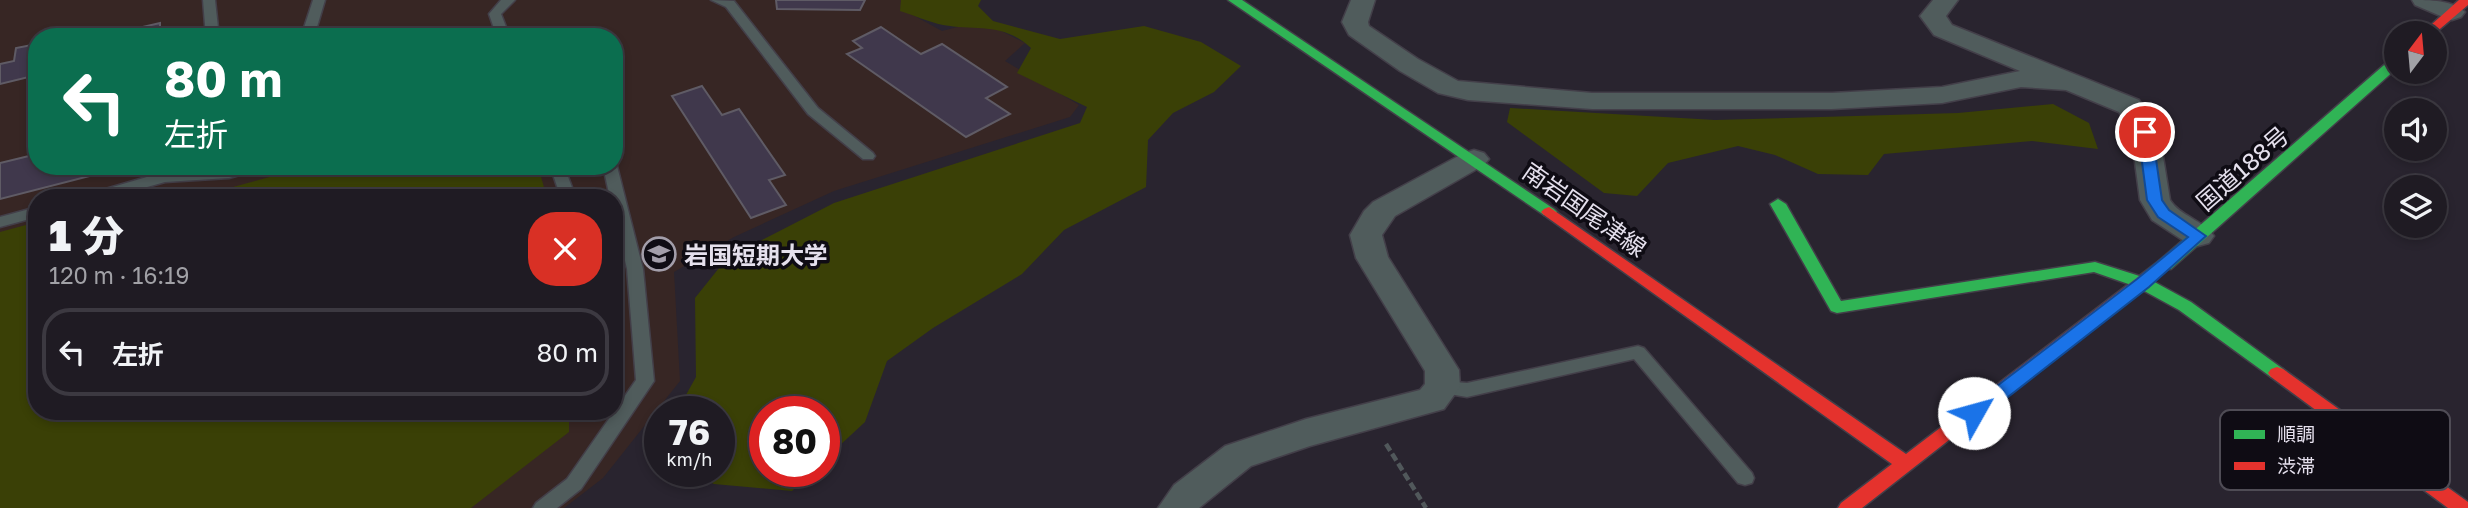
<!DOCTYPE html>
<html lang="ja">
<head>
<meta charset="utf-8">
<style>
  body { margin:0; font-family:"Golos Text","Noto Sans JP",sans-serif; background:#27242b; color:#f1f3f6; height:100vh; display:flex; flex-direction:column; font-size:26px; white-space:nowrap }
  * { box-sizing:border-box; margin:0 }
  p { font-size:23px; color:#a1a1a6 }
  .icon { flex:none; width:38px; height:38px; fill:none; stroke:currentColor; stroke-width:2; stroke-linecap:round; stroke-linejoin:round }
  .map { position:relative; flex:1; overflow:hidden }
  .panel { position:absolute; left:28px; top:189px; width:595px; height:231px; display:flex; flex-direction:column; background:#1f1b23; border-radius:28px; box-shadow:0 4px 10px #0003,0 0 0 2px #3c3941 }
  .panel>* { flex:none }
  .banner { position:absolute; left:28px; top:28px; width:595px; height:147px; border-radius:28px; box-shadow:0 4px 10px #0003,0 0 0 2px #3c3941; background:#0b6e4f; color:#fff; overflow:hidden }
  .needle { width:46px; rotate:16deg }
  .controls { position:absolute; left:2384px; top:21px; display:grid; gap:14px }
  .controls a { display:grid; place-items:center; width:63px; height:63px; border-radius:50%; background:#1f1b23; box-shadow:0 4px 10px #0003,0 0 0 2px #3c3941; font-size:35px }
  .speed { position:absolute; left:644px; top:396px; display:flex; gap:14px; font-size:35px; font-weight:700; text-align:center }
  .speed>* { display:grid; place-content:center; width:91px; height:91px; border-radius:50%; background:#1f1b23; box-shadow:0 4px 10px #0003,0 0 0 2px #3c3941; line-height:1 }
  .speed small { font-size:18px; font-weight:400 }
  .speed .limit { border:10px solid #d22; background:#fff; color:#111 }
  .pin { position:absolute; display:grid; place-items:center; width:60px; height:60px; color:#fff; margin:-30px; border:4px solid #fff; border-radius:50%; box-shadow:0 2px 7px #0007 }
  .me { position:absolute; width:77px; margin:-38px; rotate:52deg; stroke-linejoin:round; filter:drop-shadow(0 0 5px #0008) }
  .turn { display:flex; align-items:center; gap:24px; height:147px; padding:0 21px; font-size:32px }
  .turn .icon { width:91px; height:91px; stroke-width:2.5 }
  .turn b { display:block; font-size:49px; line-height:60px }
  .round { display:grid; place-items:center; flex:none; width:74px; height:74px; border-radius:28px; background:#27242b }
  .head { display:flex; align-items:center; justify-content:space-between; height:119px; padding:0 21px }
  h1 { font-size:42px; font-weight:800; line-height:52px }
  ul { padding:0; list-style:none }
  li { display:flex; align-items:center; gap:21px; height:88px; margin:0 14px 10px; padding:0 7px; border:4px solid #3c3941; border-radius:28px }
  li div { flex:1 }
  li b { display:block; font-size:26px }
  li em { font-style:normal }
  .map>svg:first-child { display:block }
</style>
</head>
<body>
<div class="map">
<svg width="2468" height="508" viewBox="0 0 2468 508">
  <rect width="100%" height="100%" fill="#29242f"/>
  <path fill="#372624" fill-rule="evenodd" d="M 0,0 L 912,0 L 911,14 L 942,31 L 981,21 L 1025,43 L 1005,61 L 1079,105 L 1070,117 L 834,191 L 734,237 L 674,272 L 680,381 L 603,478 L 564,508 L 0,508 ZM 37,37 L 614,37 L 614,166 L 37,166 ZM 37,198 L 614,198 L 614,411 L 37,411 Z"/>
  <g fill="#3a4006">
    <path d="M 901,0 L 981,0 L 978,6 L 993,21 L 1060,39 L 1144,26 L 1201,42 L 1241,66 L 1214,92 L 1173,113 L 1148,140 L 1146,187 L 1064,230 L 1022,274 L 933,328 L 887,361 L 865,422 L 824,460 L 824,411 L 765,411 L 765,471 L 813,471 L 792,491 L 714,484 L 688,471 L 719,471 L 719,411 L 677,411 L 696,377 L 695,298 L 727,258 L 834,203 L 1080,123 L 1087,107 L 1017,73 L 1031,48 C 1003,22 977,31 943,25 C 928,22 914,15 900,11 Z"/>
    <polygon points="2053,104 2089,123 2098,149 2032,141 1884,154 1868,175 1818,174 1775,155 1738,146 1668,163 1637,196 1604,193 1507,122 1510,108 1715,120 1958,113"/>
    <polygon points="310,166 538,166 547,198 126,198 159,189 222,190"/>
    <polygon points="37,222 37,411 569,411 569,432 471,508 0,508 0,232"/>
  </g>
  <g fill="#40384c" stroke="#5f5b65" stroke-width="2">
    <polygon points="776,0 865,0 860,10 777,9"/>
    <polygon points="160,23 160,37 99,37"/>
    <polygon points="881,27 921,54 942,44 1007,87 986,98 1010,114 966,137 847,54 862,48 853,41"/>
    <polygon points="37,44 37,75 0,84 0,64 14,61 16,48"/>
    <polygon points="702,86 722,115 739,109 785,175 769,180 786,205 751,218 672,96"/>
    <polygon points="37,154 37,166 117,166 117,169 0,199 0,163"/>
  </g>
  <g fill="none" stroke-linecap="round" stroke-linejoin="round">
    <defs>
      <g id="lane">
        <polygon points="203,0 215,0 219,37 206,37"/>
        <polygon points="313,0 325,0 314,37 301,37"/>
        <polygon points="501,0 515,0 501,14 510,37 497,37 489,14"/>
        <polygon points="711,0 734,1 818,108 873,153 875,156 873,159 863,159 808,114 726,7"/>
        <polygon points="614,163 617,166 643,269 654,381 581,489 557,508 533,508 536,503 567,479 636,380 627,269 614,215 614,198 610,198 603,166 614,166"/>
        <polygon points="221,166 263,166 261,169 229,178 165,182 108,198 83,198 85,195 164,172 221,169"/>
        <polygon points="550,166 564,166 576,198 561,198"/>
        <polygon points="37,207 37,217 0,227 0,217"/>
        <polygon points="1638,346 1644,348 1752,473 1754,478 1752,483 1745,485 1738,483 1634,359 1467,397 1437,392 1434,387 1437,382 1443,381 1467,383"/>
      </g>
      <g id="street">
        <path d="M 1351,0 L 1375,0 L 1368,22 L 1369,26 L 1418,59 L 1458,81 L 1592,93 L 1832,93 L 1942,87 L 2020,71 L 1934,35 L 1920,16 L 1933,0 L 1958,0 L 1946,16 L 1952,25 L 2139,100 L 2159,132 L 2170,200 C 2180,216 2203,220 2214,236 L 2209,243 L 2198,246 L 2187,243 L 2152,220 L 2140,200 L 2131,132 L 2119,112 L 2066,90 L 2021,87 L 1942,103 L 1832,109 L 1592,109 L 1468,100 L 1438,93 L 1400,71 L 1349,35 L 1342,22 Z"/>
        <path d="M 2412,0 C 2429,0 2453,0 2465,12 L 2461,17 L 2452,20 L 2443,17 L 2415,5 Z"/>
        <polygon points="1474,150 1484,153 1489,159 1484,165 1395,216 1382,235 1388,257 1459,370 1460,387 1444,409 1310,446 1251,466 1199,508 1158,508 1174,485 1225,446 1306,419 1420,390 1425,384 1425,371 1356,258 1350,235 1364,211 1373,202 1464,153"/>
      </g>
      <g id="fast">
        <polygon points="1228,0 1242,0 1554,209 1557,212 1554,215 1544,215"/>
        <polygon points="2396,58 2396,69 2171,269 2159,269 2157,265 2159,261 2391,59"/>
        <polygon points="1778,199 1786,204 1841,301 2095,262 2149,279 2191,302 2283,369 2286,373 2283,377 2271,377 2179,310 2137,287 2094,272 1837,313 1831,311 1770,204"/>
      </g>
      <g id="jam">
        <polygon points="2459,0 2468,0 2468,5 2434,34 2422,33"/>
        <polygon points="1549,207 1906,454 2159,261 2171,261 2173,265 1862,508 1838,508 1841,503 1892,464 1544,215 1541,212 1544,209"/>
        <polygon points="2277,367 2283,369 2468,502 2468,508 2448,508 2271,377 2268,373 2271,369"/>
      </g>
    </defs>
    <use href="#lane" stroke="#433f49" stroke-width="3"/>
    <use href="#street" stroke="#433f49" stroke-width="3"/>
    <use href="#fast" stroke="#433f49" stroke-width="3"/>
    <use href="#jam" stroke="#433f49" stroke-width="3"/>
    <polyline stroke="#51585b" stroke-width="4.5" stroke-dasharray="8 3.5" stroke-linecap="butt" points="1386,444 1426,508"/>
    <use href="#lane" fill="#505c5c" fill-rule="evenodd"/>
    <use href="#street" fill="#505c5c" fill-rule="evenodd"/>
    <use href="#fast" fill="#30b455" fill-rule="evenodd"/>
    <use href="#jam" fill="#e5322d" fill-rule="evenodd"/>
  </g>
  <polygon fill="#1a73e8" stroke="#114b97" stroke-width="2" points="2145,128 2152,132 2162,200 2169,210 2206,236 2149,287 1981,418 1968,418 1965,413 1968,408 2137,279 2188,237 2158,217 2147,200 2138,132"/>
  <defs>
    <symbol id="university-ring" viewBox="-11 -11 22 22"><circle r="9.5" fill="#0f0c14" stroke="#a39eaa" stroke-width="1.5"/><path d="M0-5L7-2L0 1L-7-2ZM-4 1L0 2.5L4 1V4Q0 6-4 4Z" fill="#a39eaa"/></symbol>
  </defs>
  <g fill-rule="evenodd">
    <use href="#university-ring" x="640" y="235" width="38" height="38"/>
  </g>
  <g text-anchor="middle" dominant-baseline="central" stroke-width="7" stroke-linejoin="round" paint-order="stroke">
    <g font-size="24" fill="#e5e0ed" stroke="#0f0c14">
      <text transform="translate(2242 168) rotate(-41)">国道188号</text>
      <text transform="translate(1585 209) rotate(35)">南岩国尾津線</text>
    </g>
    <g font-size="24" font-weight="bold" fill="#e5e0ed" stroke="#0f0c14" text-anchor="start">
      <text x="684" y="254">岩国短期大学</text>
    </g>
  </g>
  <rect x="2220" y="410" width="230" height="80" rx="10" fill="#0f0c14" stroke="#4f4c55" stroke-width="2"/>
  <rect x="2234" y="430" width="31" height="9" fill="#30b455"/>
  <rect x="2234" y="462" width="31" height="8" fill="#e5322d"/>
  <g font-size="19" fill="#e5e0ed">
    <text x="2277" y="441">順調</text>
    <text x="2277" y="473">渋滞</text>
  </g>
</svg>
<div class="controls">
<a><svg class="needle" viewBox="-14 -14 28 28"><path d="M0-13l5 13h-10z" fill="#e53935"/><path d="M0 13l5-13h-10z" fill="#a1a1a6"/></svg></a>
<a><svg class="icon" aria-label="sound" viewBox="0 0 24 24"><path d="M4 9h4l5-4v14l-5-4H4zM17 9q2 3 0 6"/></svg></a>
<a><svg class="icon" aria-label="layers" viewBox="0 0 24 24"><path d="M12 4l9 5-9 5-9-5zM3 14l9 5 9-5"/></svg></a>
</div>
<div class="speed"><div>76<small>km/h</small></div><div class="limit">80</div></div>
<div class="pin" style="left:2145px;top:132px;background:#d93025"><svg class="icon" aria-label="arrive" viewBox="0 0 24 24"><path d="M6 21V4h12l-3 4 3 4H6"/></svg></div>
<svg class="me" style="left:1974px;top:413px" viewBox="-20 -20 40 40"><circle r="19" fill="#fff"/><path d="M0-13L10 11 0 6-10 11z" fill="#1a73e8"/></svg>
<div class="banner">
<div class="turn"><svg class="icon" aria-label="left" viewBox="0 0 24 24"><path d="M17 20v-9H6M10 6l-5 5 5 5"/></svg><div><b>80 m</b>左折</div></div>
</div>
<section class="panel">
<div class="head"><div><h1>1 分</h1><p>120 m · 16:19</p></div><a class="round" style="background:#d93025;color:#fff"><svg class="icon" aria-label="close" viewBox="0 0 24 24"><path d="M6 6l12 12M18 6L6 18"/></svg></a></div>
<ul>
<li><svg class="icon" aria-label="left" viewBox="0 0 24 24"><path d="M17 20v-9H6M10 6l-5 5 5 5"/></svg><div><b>左折</b></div><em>80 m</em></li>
</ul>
</section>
</div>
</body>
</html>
